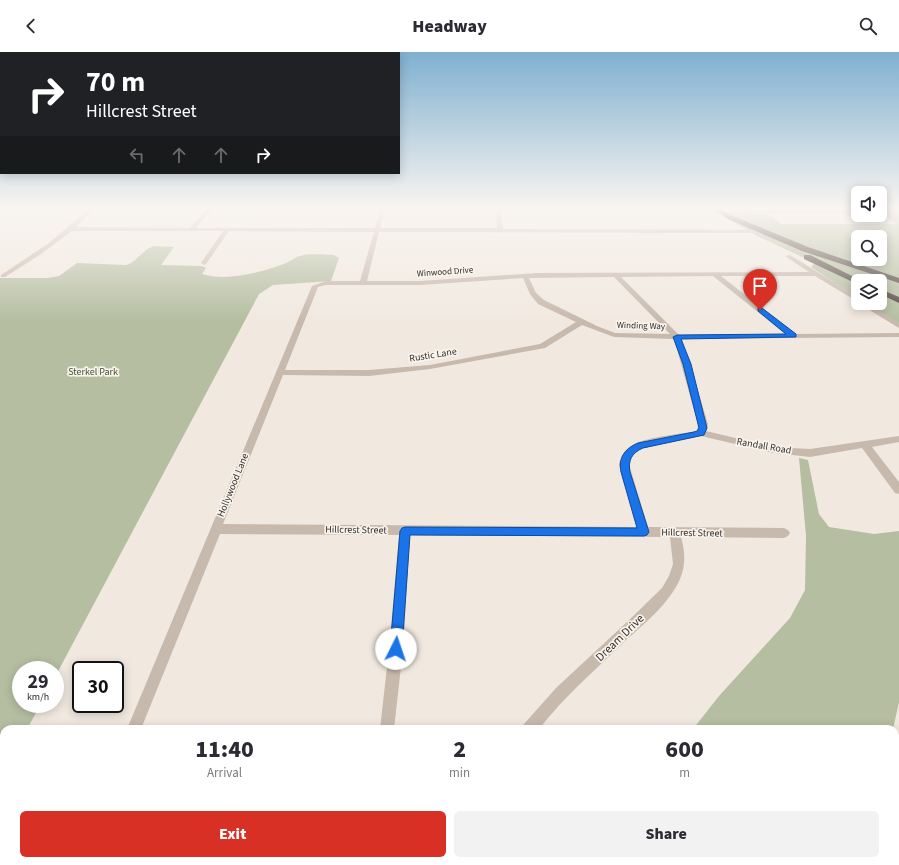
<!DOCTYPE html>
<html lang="en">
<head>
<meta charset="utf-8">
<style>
  body { margin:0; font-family:"Source Sans 3",sans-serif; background:#f2f2f3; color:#2b2b33; height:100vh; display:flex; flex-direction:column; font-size:15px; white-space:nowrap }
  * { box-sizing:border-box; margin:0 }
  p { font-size:13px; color:#7c7c81 }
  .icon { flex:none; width:22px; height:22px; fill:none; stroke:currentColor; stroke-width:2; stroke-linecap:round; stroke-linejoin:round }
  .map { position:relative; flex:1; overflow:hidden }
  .drawer { position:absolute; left:0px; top:673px; width:899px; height:140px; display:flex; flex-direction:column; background:#fff; border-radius:12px 12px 0 0; box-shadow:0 2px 10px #0003 }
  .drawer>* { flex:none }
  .top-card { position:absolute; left:0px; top:0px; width:400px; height:122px; box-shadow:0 2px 10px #0003; background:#202124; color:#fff; overflow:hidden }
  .tools { position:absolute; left:851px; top:134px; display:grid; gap:8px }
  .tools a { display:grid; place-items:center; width:36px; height:36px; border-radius:6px; background:#fff; box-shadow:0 2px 10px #0003; font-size:20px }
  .speed { position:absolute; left:12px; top:609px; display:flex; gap:8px; font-size:20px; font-weight:700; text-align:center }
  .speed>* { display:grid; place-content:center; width:52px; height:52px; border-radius:50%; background:#fff; box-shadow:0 2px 10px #0003; line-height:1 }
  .speed small { font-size:10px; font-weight:400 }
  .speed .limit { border:2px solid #111; border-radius:6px; background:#fff; color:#111 }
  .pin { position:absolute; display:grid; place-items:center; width:34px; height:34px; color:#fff; margin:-41px -17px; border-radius:50% 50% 50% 0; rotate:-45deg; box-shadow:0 0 4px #0007 }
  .pin .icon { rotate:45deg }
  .me { position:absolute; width:44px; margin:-22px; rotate:4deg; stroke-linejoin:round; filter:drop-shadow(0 0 3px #0008) }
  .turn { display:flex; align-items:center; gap:14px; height:84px; padding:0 20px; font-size:18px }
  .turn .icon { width:52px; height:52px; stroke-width:2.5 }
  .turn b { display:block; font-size:28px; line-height:34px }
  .lanes { display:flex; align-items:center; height:38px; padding:0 20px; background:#0003; justify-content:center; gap:20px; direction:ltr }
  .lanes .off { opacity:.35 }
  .eta { display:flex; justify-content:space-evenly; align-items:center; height:68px; text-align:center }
  .eta b { font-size:24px; font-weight:800; line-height:28px }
  .button { display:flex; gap:8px; margin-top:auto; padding:8px 20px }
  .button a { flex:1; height:46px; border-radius:6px; background:#d93025; color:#fff; font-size:16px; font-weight:800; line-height:46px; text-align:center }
  .button a+a { background:#f2f2f3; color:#2b2b33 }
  header { display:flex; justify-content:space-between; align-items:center; height:52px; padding:0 20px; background:#fff; font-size:18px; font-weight:800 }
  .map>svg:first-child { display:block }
</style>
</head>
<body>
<header><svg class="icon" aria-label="back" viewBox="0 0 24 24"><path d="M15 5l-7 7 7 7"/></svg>Headway<svg class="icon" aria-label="search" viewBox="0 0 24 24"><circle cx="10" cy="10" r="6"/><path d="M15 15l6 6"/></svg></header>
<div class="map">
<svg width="899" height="813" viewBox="0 0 899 813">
  <rect width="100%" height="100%" fill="#f1e9e0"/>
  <g fill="#b5bea1" fill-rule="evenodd">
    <path d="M 880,155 L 899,155 L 899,272 L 866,251 L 880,251 L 880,229 L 858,229 L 858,246 L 811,215 L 815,211 L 757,184 L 717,160 L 748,159 L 753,163 L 768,162 L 781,172 L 897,172 L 880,160 ZM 858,185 L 880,185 L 880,207 L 858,207 Z"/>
    <path d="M 154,194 L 174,195 L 161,213 L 202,214 L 206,216 L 202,222 C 226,230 264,220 286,211 C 291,209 295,205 300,204 C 310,201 324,203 334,203 L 339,206 L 331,229 L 273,233 L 259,242 L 55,625 L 55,618 L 21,618 L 21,652 L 41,652 L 27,677 L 4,677 L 4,721 L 0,728 L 0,226 L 48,226 L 59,224 L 77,211 L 126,213 C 137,210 143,197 154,194 Z"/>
    <polygon points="799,406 808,408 819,462 829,475 874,482 899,479 899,650 893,677 693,677 719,644 790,566 805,538 806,484"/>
    <polygon points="600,809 848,809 846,813 597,813"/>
  </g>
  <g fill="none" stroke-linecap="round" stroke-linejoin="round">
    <g fill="#c8b9ad" fill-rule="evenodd">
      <path d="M 91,155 L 96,155 L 76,175 L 190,176 L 209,155 L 214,155 L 196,176 L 375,176 L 380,155 L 386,155 L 380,176 L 497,176 L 495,155 L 501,155 L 503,177 L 763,178 L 763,180 L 761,181 L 379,180 L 367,229 L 420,229 L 537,221 L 809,220 L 785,204 L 790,203 L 858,245 L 858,250 L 815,224 L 721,224 L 795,282 L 899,281 L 899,285 L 682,287 L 708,372 L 706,379 L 774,395 L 810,397 L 899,384 L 899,390 L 872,395 L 899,430 L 899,442 L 895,441 L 862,396 L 810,405 L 774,401 L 701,384 L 643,396 C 636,400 631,404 629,412 L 648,475 L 784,476 L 788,478 L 790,481 L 788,484 L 784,486 L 681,485 C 685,499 686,513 680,527 C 669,552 644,572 624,590 C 595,618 564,645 539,677 L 522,677 L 524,672 L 556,636 L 627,570 L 662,536 L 669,524 L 673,512 L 670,485 L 410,483 L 403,597 L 394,677 L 380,677 L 389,597 L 399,483 L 220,482 L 141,677 L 127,677 L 312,234 L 326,229 L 360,229 L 374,180 L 229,179 L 206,212 L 204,213 L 201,211 L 223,179 L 72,179 L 41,202 L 5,225 L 1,225 L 1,223 L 49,191 ZM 713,224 L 785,282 L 679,283 L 621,225 ZM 614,225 L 670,282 L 615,281 L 597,274 L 544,248 L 536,241 L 529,226 ZM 523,226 L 530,242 L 538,252 L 576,270 L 540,292 L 430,313 L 369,318 L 285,318 L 318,235 L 326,233 L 420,233 ZM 582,273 L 614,285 L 674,287 L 698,372 L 697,379 C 680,382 644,385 631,394 C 624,398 621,405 619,412 L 637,475 L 223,472 L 283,323 L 369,324 L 430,317 L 545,296 Z"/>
      <polygon points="767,157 858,157 858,161 767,161 723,164 720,162 723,160"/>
      <polygon points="858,251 867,251 899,271 899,276"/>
      <polygon points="72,809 90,809 89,813 71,813"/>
      <polygon points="363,809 381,809 380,813 362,813"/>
      <polygon points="432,809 453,809 451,813 430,813"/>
    </g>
    <g fill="#574943" fill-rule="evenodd">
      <polygon points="710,155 718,155 728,162 808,195 899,226 899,231 802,199 728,167"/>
      <polygon points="804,203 810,203 862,229 858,229 858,231 855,231 804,207"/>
      <polygon points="880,237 899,245 899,251 880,242"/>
    </g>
  </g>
  <linearGradient id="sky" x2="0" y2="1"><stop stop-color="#7fb0d0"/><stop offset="0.58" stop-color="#f9f5f1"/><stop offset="1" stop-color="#f9f5f1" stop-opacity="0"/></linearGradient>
  <rect width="899" height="269" fill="url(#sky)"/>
  <path fill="#1a73e8" stroke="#114b97" d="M 758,256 L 762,256 L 796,282 L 796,285 L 681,287 L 691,312 L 707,376 L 704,383 L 643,396 C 631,401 628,409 630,420 L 649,480 L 647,483 L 644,484 L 410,483 L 402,597 L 401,601 L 396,603 L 392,601 L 390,597 L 400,479 L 402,476 L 405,475 L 637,476 L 621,420 C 618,407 624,397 638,391 L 694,380 L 697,379 L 699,376 L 683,312 L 673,285 L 677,283 L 786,282 L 758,259 Z"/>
  <g text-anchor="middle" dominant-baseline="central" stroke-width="3.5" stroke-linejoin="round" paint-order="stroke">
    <g font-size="9" fill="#372e2b" stroke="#f8f3ec">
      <text transform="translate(445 220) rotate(-4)">Winwood Drive</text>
      <text transform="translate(641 274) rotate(2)">Winding Way</text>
    </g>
    <g font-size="10" fill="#372e2b" stroke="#f8f3ec">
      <text transform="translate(433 303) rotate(-9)">Rustic Lane</text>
      <text transform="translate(764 394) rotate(10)">Randall Road</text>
      <text transform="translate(233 433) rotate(-68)">Hollywood Lane</text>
      <text transform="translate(356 478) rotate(1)">Hillcrest Street</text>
      <text transform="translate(692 481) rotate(1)">Hillcrest Street</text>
    </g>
    <g font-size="10" fill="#475231" stroke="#f8f3ec">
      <text x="93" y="320">Sterkel Park</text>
    </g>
    <g font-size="12" fill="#372e2b" stroke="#f8f3ec">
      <text transform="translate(620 586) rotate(-44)">Dream Drive</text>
    </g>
  </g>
</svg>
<div class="tools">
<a><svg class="icon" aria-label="sound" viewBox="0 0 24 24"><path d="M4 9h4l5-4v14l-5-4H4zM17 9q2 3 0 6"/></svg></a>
<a><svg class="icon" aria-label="search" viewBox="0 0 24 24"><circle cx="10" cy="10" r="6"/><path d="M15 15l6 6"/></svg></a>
<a><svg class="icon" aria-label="layers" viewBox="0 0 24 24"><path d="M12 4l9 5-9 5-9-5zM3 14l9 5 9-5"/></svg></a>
</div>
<div class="speed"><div>29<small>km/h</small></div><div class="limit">30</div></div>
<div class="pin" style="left:760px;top:258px;background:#d93025"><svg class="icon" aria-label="arrive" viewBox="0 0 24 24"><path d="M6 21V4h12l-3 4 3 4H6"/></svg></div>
<svg class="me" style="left:396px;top:597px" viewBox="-20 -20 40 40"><circle r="19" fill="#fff"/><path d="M0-13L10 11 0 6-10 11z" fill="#1a73e8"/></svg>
<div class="top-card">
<div class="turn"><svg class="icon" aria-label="right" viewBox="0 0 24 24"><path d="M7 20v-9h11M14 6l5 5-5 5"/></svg><div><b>70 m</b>Hillcrest Street</div></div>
<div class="lanes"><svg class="icon off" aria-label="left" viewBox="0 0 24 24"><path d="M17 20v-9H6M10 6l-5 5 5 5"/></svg><svg class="icon off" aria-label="ahead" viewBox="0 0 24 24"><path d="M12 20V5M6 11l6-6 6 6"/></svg><svg class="icon off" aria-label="ahead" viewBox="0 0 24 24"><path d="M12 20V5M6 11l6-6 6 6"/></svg><svg class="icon" aria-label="right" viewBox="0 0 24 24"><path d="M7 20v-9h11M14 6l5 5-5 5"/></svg></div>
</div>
<section class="drawer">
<div class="eta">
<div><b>11:40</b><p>Arrival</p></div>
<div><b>2</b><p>min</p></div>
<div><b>600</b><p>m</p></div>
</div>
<div class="button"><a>Exit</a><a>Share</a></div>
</section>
</div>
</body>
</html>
